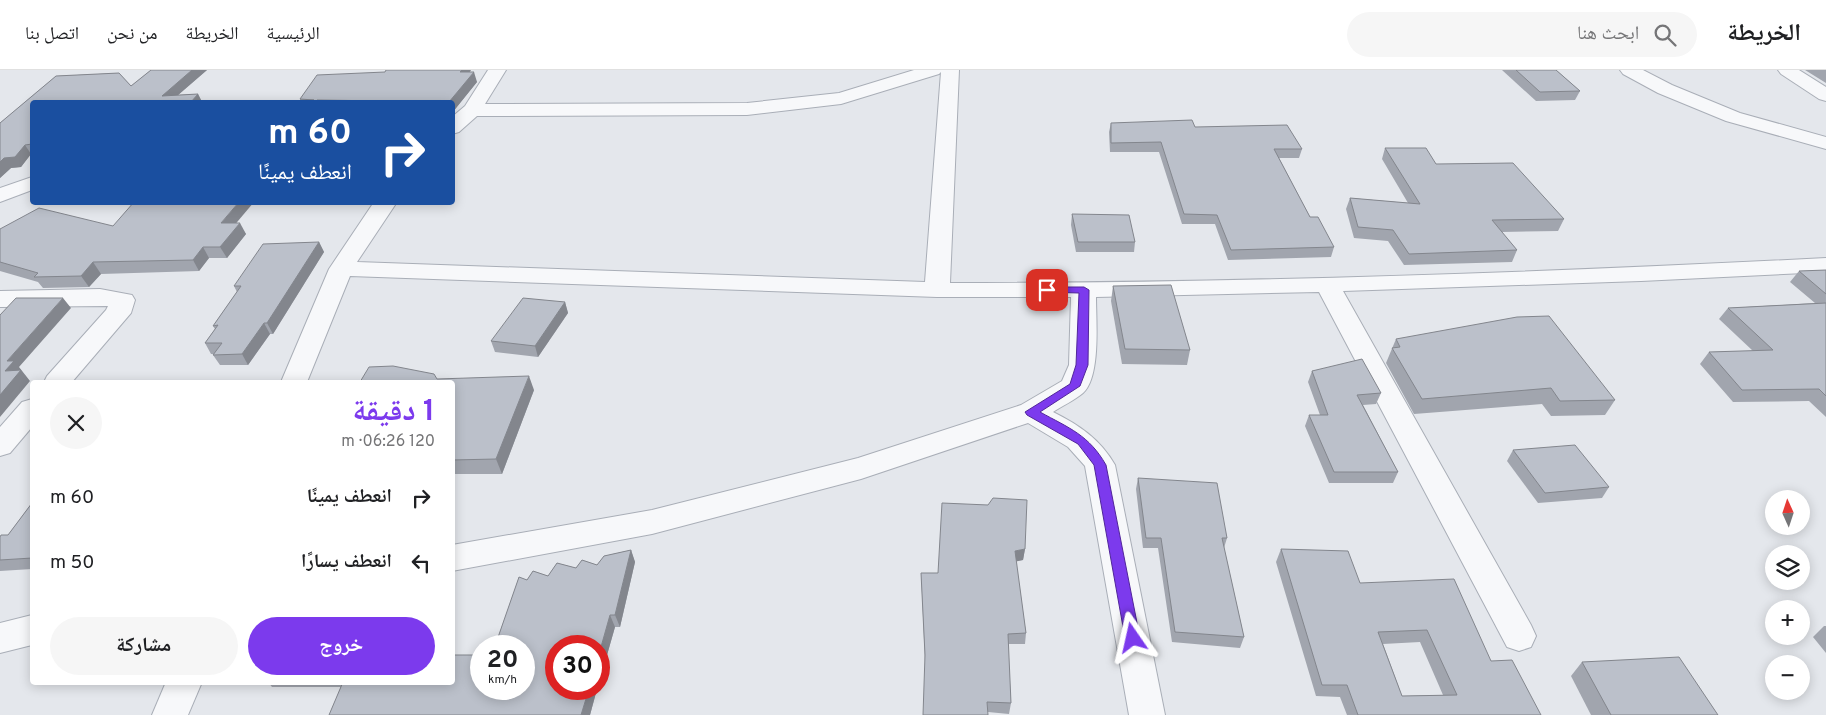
<!DOCTYPE html>
<html lang="ar">
<head>
<meta charset="utf-8">
<style>
  body { margin:0; font-family:Overpass,"Noto Naskh Arabic",sans-serif; background:#f6f6f6; color:#202124; direction:rtl; height:100vh; display:flex; flex-direction:column; font-size:19px; white-space:nowrap }
  * { box-sizing:border-box; margin:0 }
  p { font-size:16px; color:#757577 }
  .icon { flex:none; width:28px; height:28px; fill:none; stroke:currentColor; stroke-width:2; stroke-linecap:round; stroke-linejoin:round }
  .map { position:relative; flex:1; overflow:hidden; direction:ltr }
  .sheet { position:absolute; left:30px; top:310px; width:425px; height:305px; display:flex; flex-direction:column; background:#fff; border-radius:5px; box-shadow:0 2px 12px #0003; direction:rtl }
  .sheet>* { flex:none }
  .top-card { position:absolute; left:30px; top:30px; width:425px; height:105px; border-radius:5px; box-shadow:0 2px 12px #0003; direction:rtl; background:#1a4fa0; color:#fff; overflow:hidden }
  .needle { width:32px; rotate:357deg }
  .controls { position:absolute; left:1765px; top:420px; display:grid; gap:10px }
  .controls a { display:grid; place-items:center; width:45px; height:45px; border-radius:50%; background:#fff; box-shadow:0 2px 12px #0003; font-size:25px }
  .speed { position:absolute; left:470px; top:565px; display:flex; gap:10px; font-size:25px; font-weight:700; text-align:center }
  .speed>* { display:grid; place-content:center; width:65px; height:65px; border-radius:50%; background:#fff; box-shadow:0 2px 12px #0003; line-height:1 }
  .speed small { font-size:12px; font-weight:400 }
  .speed .limit { border:8px solid #d22; background:#fff; color:#111 }
  .pin { position:absolute; display:grid; place-items:center; width:42px; height:42px; color:#fff; margin:-21px; border-radius:10px; box-shadow:0 2px 8px #0006 }
  .me { position:absolute; width:55px; margin:-28px; rotate:349deg; stroke-linejoin:round; filter:drop-shadow(0 0 4px #0008) }
  .turn { display:flex; align-items:center; gap:18px; height:105px; padding:0 20px; font-size:22px }
  .turn .icon { width:65px; height:65px; stroke-width:2.5 }
  .turn b { display:block; font-size:35px; line-height:42px }
  .round { display:grid; place-items:center; flex:none; width:52px; height:52px; border-radius:26px; background:#f6f6f6 }
  .summary { display:flex; align-items:center; justify-content:space-between; height:85px; padding:0 20px }
  h1 { font-size:30px; font-weight:700; line-height:38px; color:#7c3aed }
  .primary-button { display:flex; gap:10px; margin-top:auto; padding:10px 20px }
  .primary-button a { flex:1; height:58px; border-radius:30px; background:#7c3aed; color:#fff; font-size:20px; font-weight:700; line-height:58px; text-align:center }
  .primary-button a+a { background:#f6f6f6; color:#202124 }
  ul { padding:0; list-style:none }
  li { display:flex; align-items:center; gap:15px; height:65px; padding:0 20px }
  li div { flex:1 }
  li b { display:block; font-size:19px }
  li em { font-style:normal }
  header { display:flex; align-items:center; gap:30px; box-sizing:border-box; height:70px; padding:0 25px; background:#fff; border-bottom:1px solid #e0e0e0 }
  header strong { font-size:24px }
  nav { display:flex; gap:28px; margin-inline-start:auto; font-size:18px }
  .search { width:350px; height:45px; background:#f6f6f6; display:flex; align-items:center; gap:12px; box-sizing:border-box; padding:0 18px; border-radius:28px; color:#757577; font-size:19px }
  .map>svg:first-child { display:block }
</style>
</head>
<body>
<header>
<strong>الخريطة</strong>
<div class="search"><svg class="icon" aria-label="search" viewBox="0 0 24 24"><circle cx="10" cy="10" r="6"/><path d="M15 15l6 6"/></svg>ابحث هنا</div>
<nav><a>الرئيسية</a><a>الخريطة</a><a>من نحن</a><a>اتصل بنا</a></nav>
</header>
<div class="map">
<svg width="1826" height="645" viewBox="0 0 1826 645">
  <rect width="100%" height="100%" fill="#e4e7ec"/>
  <g fill="none" stroke-linecap="round" stroke-linejoin="round">
    <defs>
      <g id="street">
        <path d="M 488,0 L 506,0 L 485,34 L 747,33 L 839,23 L 914,0 L 959,0 L 950,213 C 1242,213 1534,203 1826,188 L 1826,202 L 1641,211 L 1343,221 L 1531,555 L 1536,566 L 1531,577 L 1519,581 L 1507,577 L 1319,222 L 1096,227 C 1096,250 1101,307 1083,323 C 1075,330 1062,336 1053,342 C 1079,355 1100,369 1115,395 L 1165,645 L 1129,645 L 1085,396 L 1068,377 L 1028,353 L 861,409 L 652,464 L 452,501 L 452,475 L 652,440 L 858,388 L 1021,335 L 1062,311 L 1069,295 L 1071,227 L 937,227 L 350,206 L 307,312 L 281,312 L 329,199 L 374,132 L 397,132 L 357,192 L 925,212 L 941,2 L 939,4 L 841,34 L 747,45 L 477,46 L 459,62 L 452,64 L 452,47 L 465,36 Z"/>
        <polygon points="1620,0 1643,0 1672,15 1740,43 1826,67 1826,79 1726,51 1658,23 1623,4"/>
        <polygon points="1778,0 1799,0 1826,17 1826,31 1819,29 1781,4"/>
        <polygon points="32,107 32,120 0,132 0,118"/>
        <polygon points="100,219 132,225 135,230 131,243 72,312 44,312 47,306 106,240 108,236 0,237 0,221"/>
        <polygon points="32,329 32,357 10,383 0,386 0,357 22,332"/>
        <polygon points="32,545 32,575 0,583 0,553"/>
        <polygon points="166,612 202,612 188,645 152,645"/>
      </g>
    </defs>
    <use href="#street" stroke="#a9aeb7" stroke-width="2"/>
    <use href="#street" fill="#f7f8fa" fill-rule="evenodd"/>
  </g>
  <g fill="#a1a5ae" fill-rule="evenodd">
    <polygon points="151,0 207,0 178,25 198,24 202,32 32,32 32,84 31,84 21,97 11,98 0,108 0,53 56,6 119,3 131,16"/>
    <polygon points="1502,0 1556,0 1580,21 1575,30 1536,31"/>
    <polygon points="1805,0 1826,0 1826,13"/>
    <polygon points="470,2 477,12 452,43 452,32 278,32 300,31 300,29"/>
    <polygon points="1111,53 1195,57 1302,79 1299,88 1279,88 1310,147 1334,177 1331,187 1228,190 1215,154 1182,154 1159,82 1110,82 1109,62"/>
    <polygon points="1385,78 1436,94 1564,149 1558,161 1501,162 1517,180 1512,192 1404,195 1388,171 1354,168 1346,139 1350,128 1408,133 1382,89"/>
    <polygon points="1072,144 1135,172 1134,182 1076,182 1071,155"/>
    <polygon points="237,153 246,164 227,188 209,188 199,201 101,204 89,217 43,218 38,212 0,201 0,159"/>
    <polygon points="319,172 324,182 273,264 270,264 248,295 220,295 213,285 214,284 211,284 205,273 215,259 213,256 237,222 234,216"/>
    <polygon points="1826,200 1826,347 1809,331 1733,332 1700,294 1709,282 1753,281 1719,249 1728,238 1815,233 1790,212 1799,201"/>
    <polygon points="1113,216 1190,280 1187,295 1122,294 1111,231"/>
    <polygon points="565,232 568,243 538,287 495,282 491,271"/>
    <polygon points="1396,269 1615,330 1605,345 1551,346 1542,334 1414,344 1386,293"/>
    <polygon points="1312,301 1381,323 1376,334 1363,335 1398,402 1393,413 1329,413 1305,356 1309,345 1320,345 1308,312"/>
    <polygon points="437,309 534,320 502,404 452,404 452,312"/>
    <polygon points="1513,380 1609,417 1602,428 1538,433 1507,391"/>
    <polygon points="1138,408 1227,468 1224,478 1244,567 1240,578 1172,572 1158,478 1143,478 1136,419"/>
    <polygon points="32,433 32,499 0,501 0,467 8,465"/>
    <polygon points="1025,479 1023,490 1016,491 1026,563 1025,574 1008,574 1011,633 1009,644 988,642 925,592 921,503 938,503"/>
    <path d="M 1281,479 L 1360,513 L 1491,591 L 1541,645 L 1347,645 L 1340,627 L 1316,626 L 1276,492 ZM 1420,572 L 1443,625 L 1402,626 L 1383,574 Z"/>
    <polygon points="631,480 635,492 620,557 615,557 599,613 599,576 556,576 556,619 597,619 590,645 329,645 341,617 272,617 268,612 452,612 452,585 481,585 481,619 524,619 524,576 495,576 519,507 527,510 533,501 548,506 557,493 576,498 582,490 597,495 604,486"/>
    <polygon points="1824,556 1826,556 1826,583 1813,567"/>
    <polygon points="1582,592 1718,645 1591,645 1571,606"/>
  </g>
  <g fill="#83868d">
    <polygon points="192,0 207,0 170,32 162,26"/>
    <polygon points="462,0 471,0 464,12 460,2"/>
    <polygon points="474,2 477,12 452,43 452,32 449,32"/>
    <polygon points="198,24 202,32 191,32"/>
    <polygon points="25,75 31,84 21,97 11,98 0,108 0,92 4,88"/>
    <polygon points="239,132 254,132 227,164 221,153"/>
    <polygon points="240,153 246,164 227,188 220,177"/>
    <polygon points="319,172 324,182 273,264 267,253"/>
    <polygon points="203,177 209,188 199,201 193,190"/>
    <polygon points="93,192 101,204 89,217 81,206"/>
    <polygon points="63,228 71,238 19,297 30,311 0,347 0,325 7,291"/>
    <polygon points="565,232 568,243 538,287 535,276"/>
    <polygon points="264,253 270,264 248,295 242,284"/>
    <polygon points="529,306 534,320 502,404 496,389"/>
    <polygon points="1025,479 1023,490 1013,492 1015,481"/>
    <polygon points="631,480 635,492 620,557 615,545"/>
    <polygon points="610,545 615,557 599,613 599,584"/>
    <polygon points="589,619 597,619 590,645 581,645"/>
  </g>
  <g fill="#bbc0ca" stroke="#83868d" fill-rule="evenodd">
    <polygon points="151,0 192,0 162,26 198,24 191,32 32,32 32,74 25,75 15,87 4,88 0,92 0,53 56,6 119,3 131,16"/>
    <polygon points="386,0 462,0 460,2 474,2 449,32 384,32 385,31 317,30 315,32 278,32 314,30 300,29 317,5 385,2"/>
    <polygon points="1516,0 1556,0 1580,21 1540,22"/>
    <polygon points="1192,50 1195,57 1287,55 1302,79 1274,79 1310,147 1318,147 1334,177 1231,180 1217,145 1184,144 1161,72 1111,73 1111,53"/>
    <polygon points="1385,78 1426,78 1436,94 1513,93 1564,149 1492,150 1517,180 1409,184 1393,160 1358,157 1350,128 1420,134"/>
    <polygon points="134,132 239,132 221,153 240,153 220,177 203,177 193,190 93,192 81,206 34,207 38,203 0,192 0,159 39,138 113,156"/>
    <polygon points="1072,144 1129,145 1135,172 1078,172"/>
    <polygon points="319,172 267,253 264,253 242,284 213,285 222,273 205,273 218,255 213,256 241,216 234,216 263,174"/>
    <polygon points="1826,200 1826,224 1799,201"/>
    <polygon points="1171,215 1190,280 1125,279 1113,216"/>
    <polygon points="16,228 63,228 7,291 14,291 5,301 21,300 0,325 0,245"/>
    <polygon points="523,228 565,232 535,276 491,271"/>
    <polygon points="1826,233 1826,326 1819,319 1742,320 1709,282 1773,280 1728,238"/>
    <polygon points="1549,246 1615,330 1560,331 1551,318 1422,329 1392,278 1400,277 1396,269 1517,247"/>
    <polygon points="1362,289 1381,323 1357,325 1398,402 1334,402 1309,345 1328,345 1312,301"/>
    <polygon points="393,296 434,304 437,309 529,306 496,389 452,390 452,312 360,312 369,297"/>
    <polygon points="1575,375 1609,417 1545,423 1513,380"/>
    <polygon points="1138,408 1217,413 1227,468 1222,468 1244,567 1175,562 1161,468 1146,468"/>
    <polygon points="993,428 1027,430 1025,479 1015,481 1026,563 1008,564 1011,633 987,632 988,645 923,645 925,585 921,503 938,503 942,433 988,435"/>
    <polygon points="32,433 32,488 0,490 0,467 1,465 8,465"/>
    <path d="M 1281,479 L 1348,481 L 1360,513 L 1454,509 L 1491,591 L 1512,590 L 1541,645 L 1358,645 L 1347,615 L 1322,615 ZM 1427,560 L 1457,625 L 1402,626 L 1378,562 Z"/>
    <polygon points="631,480 615,545 610,545 599,584 599,576 556,576 556,619 589,619 581,645 329,645 343,612 452,612 452,585 481,585 481,619 524,619 524,576 495,576 519,507 527,510 533,501 548,506 557,493 576,498 582,490 597,495 604,486"/>
    <polygon points="1679,587 1718,645 1611,645 1582,592"/>
  </g>
  <path fill="#7c3aed" stroke="#51269a" d="M 1047,217 L 1084,217 L 1089,220 L 1088,295 L 1080,316 L 1040,342 C 1069,358 1089,365 1106,395 L 1140,568 L 1138,572 L 1133,574 L 1128,572 L 1125,568 L 1094,395 L 1078,374 L 1027,345 L 1025,342 L 1070,314 L 1076,295 L 1079,223 L 1044,222 L 1042,220 Z"/>
</svg>
<div class="controls">
<a><svg class="needle" viewBox="-14 -14 28 28"><path d="M0-13l5 13h-10z" fill="#e53935"/><path d="M0 13l5-13h-10z" fill="#757577"/></svg></a>
<a><svg class="icon" aria-label="layers" viewBox="0 0 24 24"><path d="M12 4l9 5-9 5-9-5zM3 14l9 5 9-5"/></svg></a>
<a>+</a>
<a>−</a>
</div>
<div class="speed"><div>20<small>km/h</small></div><div class="limit">30</div></div>
<div class="pin" style="left:1047px;top:220px;background:#d93025"><svg class="icon" aria-label="arrive" viewBox="0 0 24 24"><path d="M6 21V4h12l-3 4 3 4H6"/></svg></div>
<svg class="me" style="left:1133px;top:568px" viewBox="-20 -20 40 40"><path d="M0-17L14 15 0 8-14 15z" fill="#7c3aed" stroke="#fff" stroke-width="4"/></svg>
<div class="top-card">
<div class="turn"><svg class="icon" aria-label="right" viewBox="0 0 24 24"><path d="M7 20v-9h11M14 6l5 5-5 5"/></svg><div><b>60 m</b>انعطف يمينًا</div></div>
</div>
<section class="sheet">
<div class="summary"><div><h1>1 دقيقة</h1><p>120 m · 06:26</p></div><a class="round"><svg class="icon" aria-label="close" viewBox="0 0 24 24"><path d="M6 6l12 12M18 6L6 18"/></svg></a></div>
<ul>
<li><svg class="icon" aria-label="right" viewBox="0 0 24 24"><path d="M7 20v-9h11M14 6l5 5-5 5"/></svg><div><b>انعطف يمينًا</b></div><em>60 m</em></li>
<li><svg class="icon" aria-label="left" viewBox="0 0 24 24"><path d="M17 20v-9H6M10 6l-5 5 5 5"/></svg><div><b>انعطف يسارًا</b></div><em>50 m</em></li>
</ul>
<div class="primary-button"><a>خروج</a><a>مشاركة</a></div>
</section>
</div>
</body>
</html>
